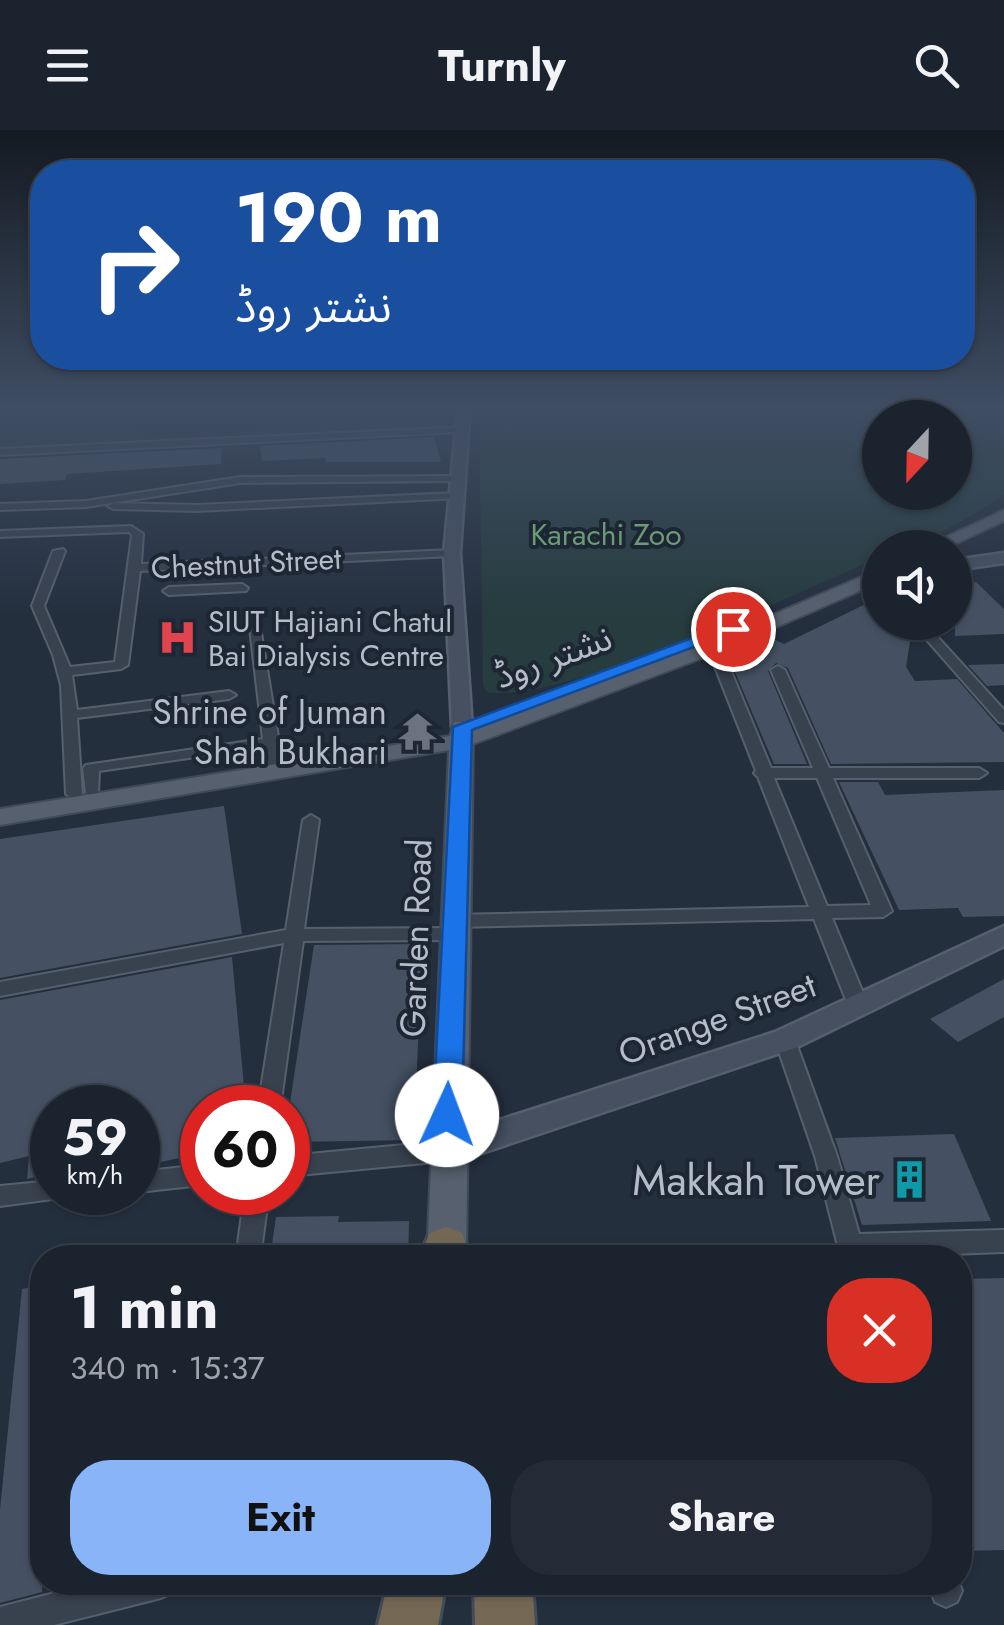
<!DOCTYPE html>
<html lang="en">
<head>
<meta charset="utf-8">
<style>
  body { margin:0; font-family:Jost,"Noto Sans Arabic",sans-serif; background:#242b36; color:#f1f3f6; height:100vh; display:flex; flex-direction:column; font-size:38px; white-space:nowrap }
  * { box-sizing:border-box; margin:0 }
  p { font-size:32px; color:#a0a4aa }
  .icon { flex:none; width:55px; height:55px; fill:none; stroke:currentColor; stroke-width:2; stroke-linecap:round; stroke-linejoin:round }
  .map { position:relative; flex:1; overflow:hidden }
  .panel { position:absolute; left:30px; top:1115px; width:942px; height:350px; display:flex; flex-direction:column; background:#1b232e; border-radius:40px; box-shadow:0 2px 8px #0004,0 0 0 2px #39404a }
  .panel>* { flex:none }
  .hud { position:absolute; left:30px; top:30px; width:945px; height:210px; border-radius:40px; box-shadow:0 2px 8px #0004,0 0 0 2px #39404a; background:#1a4fa0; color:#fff; overflow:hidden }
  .needle { width:65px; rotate:202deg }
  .controls { position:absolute; left:862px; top:270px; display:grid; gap:20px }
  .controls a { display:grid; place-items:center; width:110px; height:110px; border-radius:50%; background:#1b232e; box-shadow:0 2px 8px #0004,0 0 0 2px #39404a; font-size:50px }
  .speed { position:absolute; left:30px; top:955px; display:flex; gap:20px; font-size:50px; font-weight:700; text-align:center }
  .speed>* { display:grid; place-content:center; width:130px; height:130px; border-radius:50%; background:#1b232e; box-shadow:0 2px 8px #0004,0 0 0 2px #39404a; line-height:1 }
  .speed small { font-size:25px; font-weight:400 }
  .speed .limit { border:15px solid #d22; background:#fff; color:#111 }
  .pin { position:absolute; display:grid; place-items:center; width:85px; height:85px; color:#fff; margin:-42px; border:5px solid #fff; border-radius:50%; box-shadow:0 2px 10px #0007 }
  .me { position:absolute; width:110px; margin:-55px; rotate:2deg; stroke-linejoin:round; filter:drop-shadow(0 0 8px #0008) }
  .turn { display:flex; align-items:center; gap:35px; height:210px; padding:0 40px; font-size:45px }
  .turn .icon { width:130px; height:130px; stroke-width:2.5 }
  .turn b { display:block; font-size:70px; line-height:85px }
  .round { display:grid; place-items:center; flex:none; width:105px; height:105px; border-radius:40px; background:#242b36 }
  .head { display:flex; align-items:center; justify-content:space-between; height:170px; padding:0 40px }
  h1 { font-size:60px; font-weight:700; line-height:75px }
  .action { display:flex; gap:20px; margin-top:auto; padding:20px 40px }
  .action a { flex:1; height:115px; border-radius:40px; background:#8ab4f8; color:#111; font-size:40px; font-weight:700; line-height:115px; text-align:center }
  .action a+a { background:#242b36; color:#f1f3f6 }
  header { display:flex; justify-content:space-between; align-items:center; height:130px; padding:0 40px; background:#1b232e; font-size:45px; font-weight:700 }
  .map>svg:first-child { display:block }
</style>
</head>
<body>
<header><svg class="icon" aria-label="menu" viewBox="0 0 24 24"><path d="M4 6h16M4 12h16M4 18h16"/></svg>Turnly<svg class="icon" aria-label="search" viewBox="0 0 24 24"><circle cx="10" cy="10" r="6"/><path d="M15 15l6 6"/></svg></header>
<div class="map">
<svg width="1004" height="1495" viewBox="0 0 1004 1495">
  <rect width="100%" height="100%" fill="#242f3e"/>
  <g fill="#263c3f" fill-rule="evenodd">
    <path d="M 33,277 L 32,282 L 58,277 L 116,277 L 114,284 C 142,321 246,306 285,294 C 297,290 308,279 319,277 C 352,269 415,277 451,277 L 448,296 L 0,320 L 0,278 Z"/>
    <path d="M 479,277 L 1004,277 L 1004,365 C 967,388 924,418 880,418 L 880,427 C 802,461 560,575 487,562 L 483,556 ZM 880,288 L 955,288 L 955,362 L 880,362 Z"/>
  </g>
  <g fill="#455162">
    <polygon points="434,307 441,332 326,332 325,328 262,331 260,316"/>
    <polygon points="222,318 221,334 67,344 65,350 0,354 0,329"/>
    <polygon points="976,452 1004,479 1004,504 955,506 955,453"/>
    <polygon points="880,467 880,492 907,492 912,499 906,537 915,551 957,549 1004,603 1004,632 831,634 788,538 776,533 768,541 807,634 774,634 727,523 769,507 784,514"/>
    <polygon points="1004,534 1004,555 987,556 968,535"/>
    <polygon points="839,652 878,652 885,665 1004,660 1004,786 963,787 958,778 899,780"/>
    <polygon points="224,676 242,804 0,848 0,709"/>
    <polygon points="422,814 414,1010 288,1012 288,986 314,815"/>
    <polygon points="232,827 246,978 202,978 202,1023 138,1037 138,978 52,978 52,1043 27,1049 29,1026 0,1033 0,870"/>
    <polygon points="1004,849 1004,887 958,912 930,889"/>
    <polygon points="954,1004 991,1091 862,1095 835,1008"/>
    <polygon points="339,1086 338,1092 409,1091 408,1128 270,1128 276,1087"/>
    <polygon points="1004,1148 1004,1420 960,1421 960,1149"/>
    <polygon points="42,1155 42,1462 0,1473 0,1380 22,1159"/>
  </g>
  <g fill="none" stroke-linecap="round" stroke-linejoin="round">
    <defs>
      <g id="street">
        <polygon points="464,297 461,302 0,325 0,319"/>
        <polygon points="456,346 461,349 459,351 240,353 86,377 0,380 0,374 86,371 240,347"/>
        <polygon points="457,363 462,366 461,368 197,381 113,379 108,376 113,373 197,375"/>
        <polygon points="131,396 143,404 141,434 452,420 458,423 452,426 140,441 128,535 121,539 72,545 77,580 229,561 236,565 229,569 77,588 82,664 74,669 66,664 61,555 53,525 32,476 53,421 63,419 65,421 44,476 70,537 115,532 132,405 129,402 0,407 0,401"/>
        <polygon points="242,454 248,458 246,461 169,465 163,461 169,457"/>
        <polygon points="248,481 258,484 282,631 279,634 269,634 264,617 99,641 98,664 86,664 83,638 86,635 263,609"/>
        <polygon points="911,492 924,492 1004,580 1004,593 999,592"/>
        <path d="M 703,507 L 721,517 L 771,638 L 813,638 L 771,540 L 778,536 L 785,540 L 829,638 L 979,638 L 987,643 L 979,648 L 833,648 L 892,781 L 883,787 L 832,788 L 868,875 L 865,880 L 851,880 L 848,875 L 814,789 L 454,797 L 445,791 L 454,785 L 809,777 L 758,647 L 754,643 L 756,641 L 708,519 L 697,511 ZM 774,648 L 817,648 L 871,775 L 827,776 Z"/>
        <polygon points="311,685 319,690 304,799 454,798 463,804 454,810 303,811 280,978 258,978 284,813 0,866 0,852 286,800 303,690"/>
        <polygon points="785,902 792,904 795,910 837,1026 859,1104 1004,1100 1004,1122 841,1128 815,1026 775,910 778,904"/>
        <polygon points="446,1011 454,1014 457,1021 454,1028 446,1031 288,1046 288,1026"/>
        <polygon points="202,1035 202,1055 138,1062 138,1042"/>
        <polygon points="52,1051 52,1062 63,1062 60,1068 0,1076 0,1056"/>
        <polygon points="245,1062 269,1062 260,1128 236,1128"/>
        <polygon points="97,1452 176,1452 172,1463 161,1468 54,1495 0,1495 0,1477"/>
        <polygon points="928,1452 959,1452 962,1461 957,1472 946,1477 935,1472"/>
      </g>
      <g id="secondary">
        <polygon points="458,277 470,277 460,423 472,597 462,603 452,597 444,423"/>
        <polygon points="1004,423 1004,433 955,440 955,430"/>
        <polygon points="1004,796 1004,816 795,918 446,1035 435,1031 430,1021 435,1011 446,1007 775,902"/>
      </g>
      <g id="primary">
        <polygon points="1004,380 1004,391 946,418 923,418"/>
        <polygon points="880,439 880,452 721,521 473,614 466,1128 427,1128 449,620 0,695 0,679 450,606 454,592 470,592 473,598 707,513"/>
      </g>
      <g id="highway">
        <polygon points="446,1097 462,1103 471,1128 425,1128 423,1118 430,1103"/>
        <polygon points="388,1452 446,1452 438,1495 378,1495"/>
        <polygon points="474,1452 532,1452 535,1495 475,1495"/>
      </g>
    </defs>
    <use href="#street" stroke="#565f6c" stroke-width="4"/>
    <use href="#secondary" stroke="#565f6c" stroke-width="5"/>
    <use href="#primary" stroke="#414a57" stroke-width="4"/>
    <use href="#highway" stroke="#434c59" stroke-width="6"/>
    <use href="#street" fill="#38414e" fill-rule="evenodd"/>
    <use href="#secondary" fill="#465061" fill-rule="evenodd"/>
    <use href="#primary" fill="#56606e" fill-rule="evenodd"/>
    <use href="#highway" fill="#746855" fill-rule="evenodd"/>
  </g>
  <linearGradient id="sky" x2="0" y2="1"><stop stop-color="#141a22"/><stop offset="0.57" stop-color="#3f4d63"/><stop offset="1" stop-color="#3f4d63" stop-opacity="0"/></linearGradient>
  <rect width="1004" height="486" fill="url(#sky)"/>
  <polygon fill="#1a73e8" stroke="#114b97" stroke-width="2.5" points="727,495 742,499 472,600 462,985 457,993 437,993 433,985 453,597"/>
  <defs>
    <symbol id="hospital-bare" viewBox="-9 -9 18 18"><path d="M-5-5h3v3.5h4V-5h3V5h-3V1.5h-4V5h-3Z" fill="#e0444e" stroke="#1d2633" stroke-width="2.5" paint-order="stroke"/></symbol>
    <symbol id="temple-bare" viewBox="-9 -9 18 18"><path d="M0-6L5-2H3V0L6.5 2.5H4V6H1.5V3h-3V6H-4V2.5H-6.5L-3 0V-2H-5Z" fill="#6b7280" stroke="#1d2633" stroke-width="2.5" paint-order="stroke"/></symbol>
    <symbol id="building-bare" viewBox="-9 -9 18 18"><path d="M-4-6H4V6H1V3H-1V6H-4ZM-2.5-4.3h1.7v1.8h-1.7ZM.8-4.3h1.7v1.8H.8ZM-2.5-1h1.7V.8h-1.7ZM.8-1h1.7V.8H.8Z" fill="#0f9aa8" stroke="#1d2633" stroke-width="2.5" paint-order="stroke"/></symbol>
  </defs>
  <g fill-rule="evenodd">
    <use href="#hospital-bare" x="150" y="480" width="55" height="55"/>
    <use href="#temple-bare" x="390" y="574" width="55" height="55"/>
    <use href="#building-bare" x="882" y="1022" width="55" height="55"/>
  </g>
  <g text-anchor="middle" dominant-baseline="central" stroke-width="8" stroke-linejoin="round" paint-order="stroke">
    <g font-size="30" fill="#6b9a76" stroke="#1d2633">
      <text x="606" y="404">Karachi Zoo</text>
    </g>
    <g font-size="30" fill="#b4bcc9" stroke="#1d2633">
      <text transform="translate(246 433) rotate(-3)">Chestnut Street</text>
    </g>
    <g font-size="30" fill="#b4bcc9" stroke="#1d2633" text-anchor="start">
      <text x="208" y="491">SIUT Hajiani Chatul<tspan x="208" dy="34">Bai Dialysis Centre</tspan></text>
    </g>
    <g font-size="35" fill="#b4bcc9" stroke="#1d2633">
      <text transform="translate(553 527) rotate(-20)">نشتر روڈ</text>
      <text transform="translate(416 808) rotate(-88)">Garden Road</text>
      <text transform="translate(717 889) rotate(-20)">Orange Street</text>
    </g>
    <g font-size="35" fill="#b4bcc9" stroke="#1d2633" text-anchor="end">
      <text x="387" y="582">Shrine of Juman<tspan x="387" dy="40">Shah Bukhari</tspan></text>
    </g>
    <g font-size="42" fill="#b4bcc9" stroke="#1d2633" text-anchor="end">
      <text x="880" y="1050">Makkah Tower</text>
    </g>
  </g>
</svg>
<div class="controls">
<a><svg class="needle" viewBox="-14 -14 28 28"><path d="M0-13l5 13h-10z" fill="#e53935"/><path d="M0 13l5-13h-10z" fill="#a0a4aa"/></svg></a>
<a><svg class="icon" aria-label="sound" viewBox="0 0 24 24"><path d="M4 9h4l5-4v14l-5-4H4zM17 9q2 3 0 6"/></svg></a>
</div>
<div class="speed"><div>59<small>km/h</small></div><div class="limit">60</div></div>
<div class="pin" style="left:733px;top:499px;background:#d93025"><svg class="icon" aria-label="arrive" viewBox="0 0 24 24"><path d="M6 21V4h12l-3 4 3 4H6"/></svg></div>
<svg class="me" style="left:447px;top:985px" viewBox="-20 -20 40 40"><circle r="19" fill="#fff"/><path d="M0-13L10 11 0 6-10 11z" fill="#1a73e8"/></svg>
<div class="hud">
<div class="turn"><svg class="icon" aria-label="right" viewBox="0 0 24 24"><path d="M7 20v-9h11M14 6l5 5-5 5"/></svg><div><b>190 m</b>نشتر روڈ</div></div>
</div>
<section class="panel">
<div class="head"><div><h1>1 min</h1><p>340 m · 15:37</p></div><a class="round" style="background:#d93025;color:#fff"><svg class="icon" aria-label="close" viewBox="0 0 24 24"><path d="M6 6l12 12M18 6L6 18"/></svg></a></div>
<div class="action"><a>Exit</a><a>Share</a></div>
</section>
</div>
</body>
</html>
